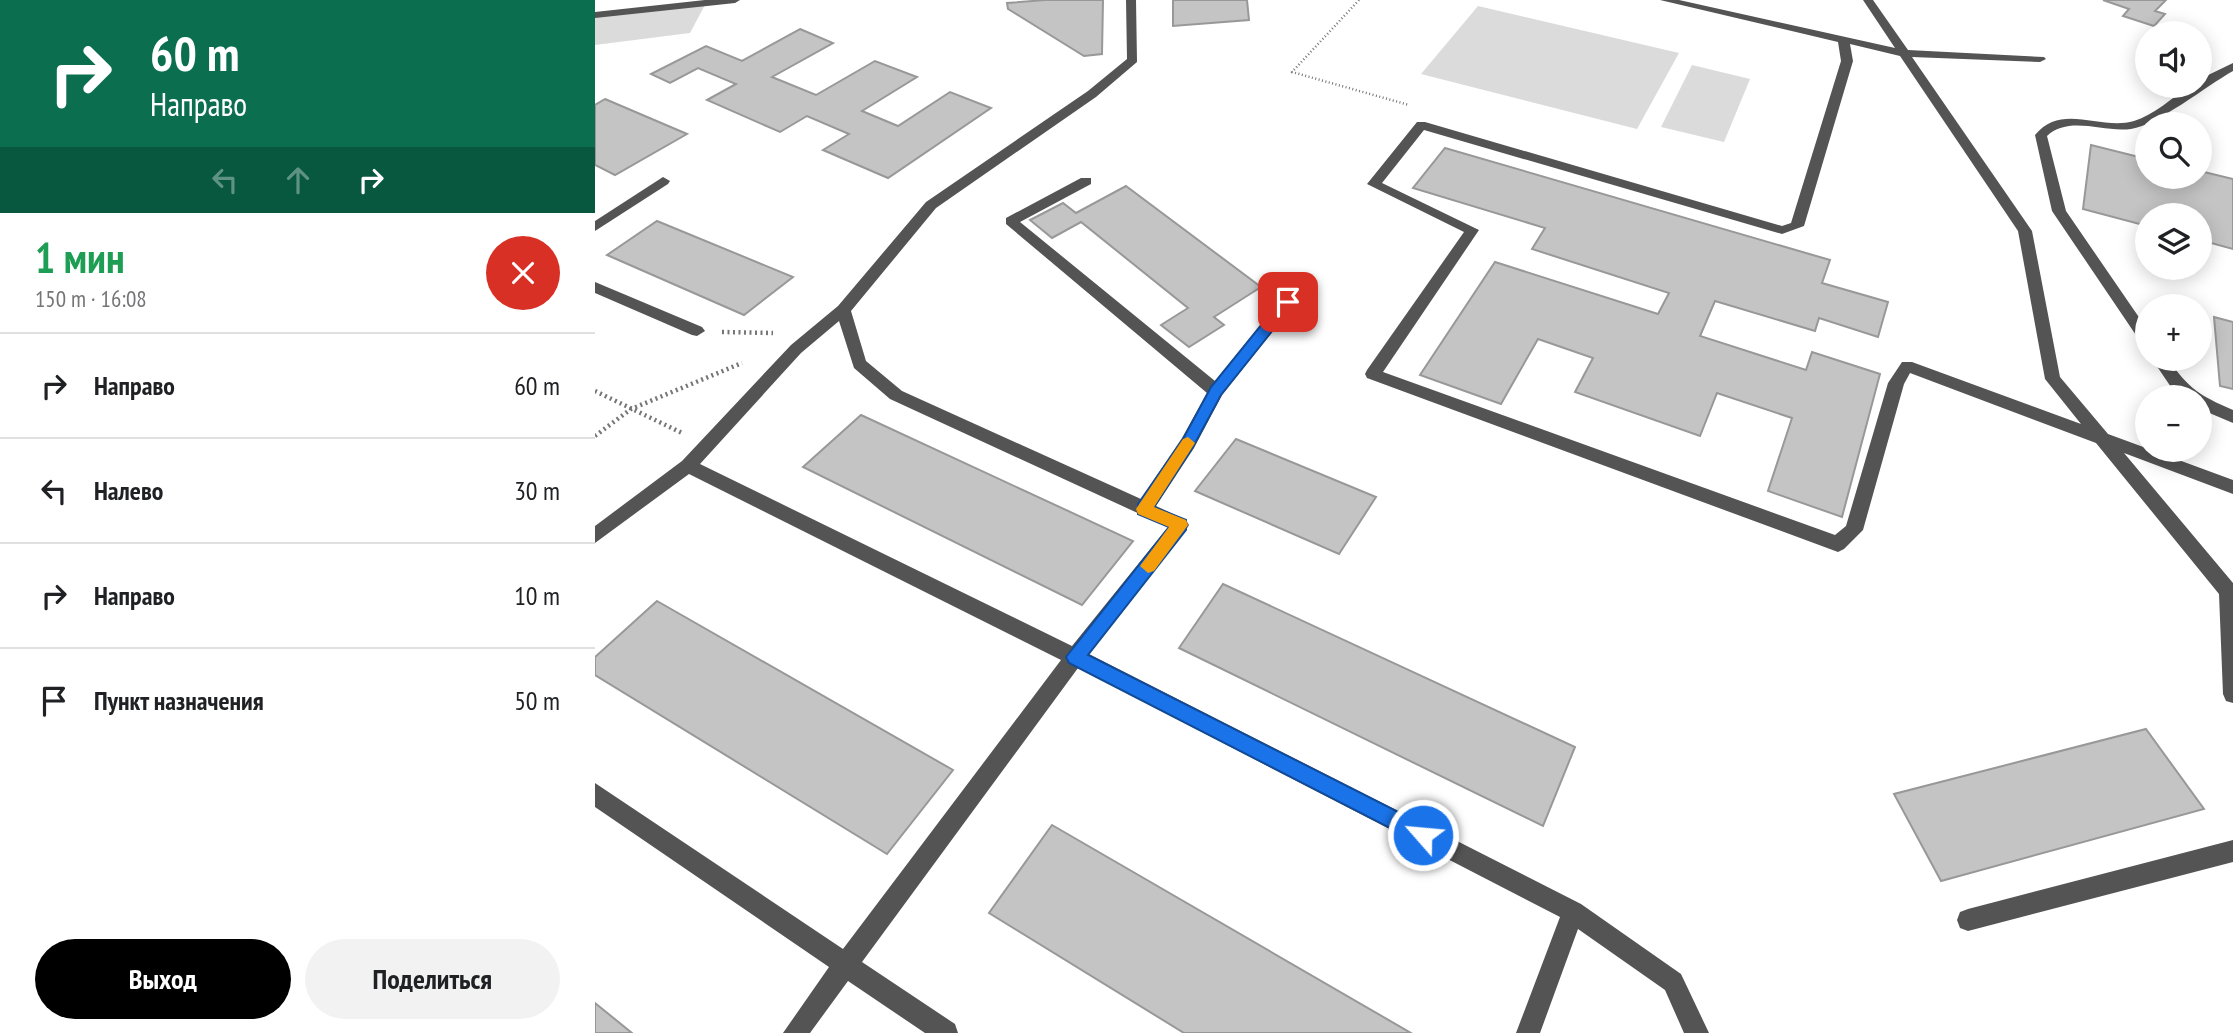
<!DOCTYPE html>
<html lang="ru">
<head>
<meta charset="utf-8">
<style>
  body { margin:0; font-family:"PT Sans Narrow",sans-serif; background:#f2f2f2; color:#202124; height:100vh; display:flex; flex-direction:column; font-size:26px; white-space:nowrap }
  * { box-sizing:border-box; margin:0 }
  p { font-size:23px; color:#757577 }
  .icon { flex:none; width:38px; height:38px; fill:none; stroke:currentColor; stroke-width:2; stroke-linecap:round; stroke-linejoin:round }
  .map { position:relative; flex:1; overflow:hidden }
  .drawer { display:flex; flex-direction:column; background:#fff; width:595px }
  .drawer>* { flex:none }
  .banner { background:#0b6e4f; color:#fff; overflow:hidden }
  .controls { position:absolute; left:1540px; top:21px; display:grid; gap:14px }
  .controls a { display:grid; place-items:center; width:77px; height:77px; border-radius:50%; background:#fff; box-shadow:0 4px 18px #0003; font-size:35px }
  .pin { position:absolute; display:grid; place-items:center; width:60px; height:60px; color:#fff; margin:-30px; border-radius:14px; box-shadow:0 4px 10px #0006 }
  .me { position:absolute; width:77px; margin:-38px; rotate:297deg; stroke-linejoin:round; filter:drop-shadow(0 0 5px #0008) }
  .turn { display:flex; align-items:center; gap:24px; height:147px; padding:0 35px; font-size:32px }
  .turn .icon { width:91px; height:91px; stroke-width:2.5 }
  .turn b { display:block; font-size:49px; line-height:60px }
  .lanes { display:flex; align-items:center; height:66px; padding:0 35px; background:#0003; justify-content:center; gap:35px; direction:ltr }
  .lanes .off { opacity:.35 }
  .round { display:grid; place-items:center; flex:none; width:74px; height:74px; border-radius:37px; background:#f2f2f2 }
  .head { display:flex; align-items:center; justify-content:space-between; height:119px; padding:0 35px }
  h1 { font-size:42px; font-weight:700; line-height:52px; color:#1e9e55 }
  .button { display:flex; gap:14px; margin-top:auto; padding:14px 35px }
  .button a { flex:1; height:80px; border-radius:42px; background:#000; color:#fff; font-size:28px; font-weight:700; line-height:80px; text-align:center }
  .button a+a { background:#f2f2f2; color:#202124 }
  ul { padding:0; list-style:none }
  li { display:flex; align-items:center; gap:21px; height:105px; padding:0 35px; border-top:2px solid #e0e0e0 }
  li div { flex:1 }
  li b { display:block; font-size:26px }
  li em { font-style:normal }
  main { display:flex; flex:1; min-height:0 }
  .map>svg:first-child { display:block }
</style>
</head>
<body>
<main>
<section class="drawer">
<div class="banner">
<div class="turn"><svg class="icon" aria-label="right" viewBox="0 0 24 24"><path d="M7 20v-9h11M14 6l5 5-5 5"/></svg><div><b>60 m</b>Направо</div></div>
<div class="lanes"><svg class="icon off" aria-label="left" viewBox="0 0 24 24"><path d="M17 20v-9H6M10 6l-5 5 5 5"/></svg><svg class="icon off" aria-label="ahead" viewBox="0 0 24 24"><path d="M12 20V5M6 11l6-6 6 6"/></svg><svg class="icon" aria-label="right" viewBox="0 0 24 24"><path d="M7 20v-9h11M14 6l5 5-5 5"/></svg></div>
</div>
<div class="head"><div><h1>1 мин</h1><p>150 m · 16:08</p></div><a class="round" style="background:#d93025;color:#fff"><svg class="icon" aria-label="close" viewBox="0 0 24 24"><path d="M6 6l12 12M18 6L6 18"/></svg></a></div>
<ul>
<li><svg class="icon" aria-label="right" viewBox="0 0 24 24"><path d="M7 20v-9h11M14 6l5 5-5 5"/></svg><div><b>Направо</b></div><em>60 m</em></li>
<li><svg class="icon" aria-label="left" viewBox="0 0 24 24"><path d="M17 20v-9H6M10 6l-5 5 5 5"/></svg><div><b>Налево</b></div><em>30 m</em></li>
<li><svg class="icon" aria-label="right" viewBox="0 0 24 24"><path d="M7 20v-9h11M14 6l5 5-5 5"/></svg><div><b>Направо</b></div><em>10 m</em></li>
<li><svg class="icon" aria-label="arrive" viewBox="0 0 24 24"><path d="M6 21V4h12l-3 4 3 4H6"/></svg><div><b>Пункт назначения</b></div><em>50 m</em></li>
</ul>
<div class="button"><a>Выход</a><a>Поделиться</a></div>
</section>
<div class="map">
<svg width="1638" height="1033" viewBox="0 0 1638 1033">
  <rect width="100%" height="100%" fill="#fff"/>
  <g fill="#dbdbdb">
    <polygon points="111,3 95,33 0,45 0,15"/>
    <polygon points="883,6 1084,53 1042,129 826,74"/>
    <polygon points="1097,65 1155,79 1129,142 1066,127"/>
  </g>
  <g fill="#c4c4c4" stroke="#989898" stroke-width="2">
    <polygon points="450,0 508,0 507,54 489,56 413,9 412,3"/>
    <polygon points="578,0 652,0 654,20 578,26"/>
    <polygon points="1508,0 1571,0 1560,11 1570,14 1559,26 1528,16 1534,9"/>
    <polygon points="205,29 238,43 177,77 221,95 280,61 322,77 267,111 303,126 355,92 396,108 293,178 228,150 254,134 212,116 185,132 112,100 141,84 103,68 75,83 56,74 111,46 147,61"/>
    <polygon points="10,99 92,134 20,175 0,165 0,105"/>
    <polygon points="1496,145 1552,159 1552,177 1605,177 1605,171 1638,179 1638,249 1605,240 1605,215 1552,215 1552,226 1488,209"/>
    <polygon points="850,148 1235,260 1227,283 1293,302 1283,337 1224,318 1220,331 1120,301 1105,336 1211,370 1217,352 1285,374 1247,517 1173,491 1197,418 1122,393 1105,436 980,392 998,358 943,339 906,404 825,375 900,262 1063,314 1074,293 937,249 950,228 818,188"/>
    <polygon points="531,186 666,287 619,317 629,325 594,347 566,325 593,308 486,222 457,238 435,220 468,203 481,213"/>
    <polygon points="62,221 198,277 149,315 12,255"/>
    <polygon points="1619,317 1638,322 1638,389 1625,386"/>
    <polygon points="266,415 538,541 487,605 208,467"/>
    <polygon points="641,439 781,497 744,554 600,491"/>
    <polygon points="628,584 980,747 948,826 584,648"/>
    <polygon points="62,601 358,770 292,854 0,675 0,657"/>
    <polygon points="1551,729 1609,809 1346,881 1299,794"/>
    <polygon points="457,825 816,1033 589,1033 394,913"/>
    <polygon points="0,1003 37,1033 0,1033"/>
  </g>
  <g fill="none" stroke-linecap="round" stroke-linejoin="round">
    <polyline stroke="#767676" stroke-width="2.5" stroke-dasharray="1 2.5" stroke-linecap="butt" points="764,0 697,72 814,105"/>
    <g stroke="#767676" stroke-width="4.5" stroke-dasharray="2 3.5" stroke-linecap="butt">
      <polyline points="127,332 178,333"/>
      <polyline points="0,391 87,433"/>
      <polyline points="0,436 36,409 147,363"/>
    </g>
    <g fill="#545454" fill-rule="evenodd">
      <polygon points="110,0 145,0 140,3 0,18 0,12"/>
      <path d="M 531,0 L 541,0 L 542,62 L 501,97 L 341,208 L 256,311 L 271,361 L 307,391 L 546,499 L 587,438 L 612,393 L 411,224 L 411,218 L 486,178 L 496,178 L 496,184 L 425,222 L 620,381 L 688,298 L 698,298 L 698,306 L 627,395 L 599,448 L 561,506 L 591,520 L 594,525 L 591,530 L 494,654 L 986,904 L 1086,974 L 1114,1033 L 1089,1033 L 1070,990 L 983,929 L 945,1033 L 921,1033 L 965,917 L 483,668 L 267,962 L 360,1024 L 363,1033 L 330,1033 L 253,981 L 215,1033 L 188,1033 L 234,967 L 0,807 L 0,783 L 248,949 L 466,660 L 94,474 L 0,543 L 0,526 L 87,461 L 196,345 L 243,306 L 331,202 L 493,91 L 532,59 ZM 244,321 L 259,368 L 295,399 L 573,527 L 477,646 L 105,464 L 206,353 Z"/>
      <path d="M 1065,0 L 1084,0 L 1300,48 L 1268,0 L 1278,0 L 1313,50 L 1449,57 L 1451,59 L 1445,62 L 1317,57 L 1437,231 L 1465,377 L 1513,434 L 1638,480 L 1638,494 L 1529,453 L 1638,583 L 1638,703 L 1631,701 L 1628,694 L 1624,594 L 1501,443 L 1315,373 L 1309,384 L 1268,530 L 1249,549 L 1243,552 L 772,378 L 770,374 L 772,370 L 869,232 L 772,184 L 822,122 L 830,122 L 1187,226 L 1196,223 L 1246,61 L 1243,42 ZM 1255,44 L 1305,56 L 1423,231 L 1450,379 L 1486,424 L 1317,362 L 1307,362 L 1293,383 L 1251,526 L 1240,535 L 788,372 L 884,230 L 787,183 L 829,130 L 1187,234 L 1209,226 L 1258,61 Z"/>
      <path d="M 1638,63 L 1638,71 C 1611,86 1563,125 1536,129 C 1508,133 1475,115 1452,136 L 1471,211 L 1552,329 L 1552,345 L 1547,344 L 1457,211 L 1440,135 C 1467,102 1505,131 1539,121 C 1559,115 1578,97 1595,86 L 1605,86 L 1605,79 Z"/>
      <polygon points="68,177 75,181 73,184 0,231 0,221"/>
      <polygon points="0,282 107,327 110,331 102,336 97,335 0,293"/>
      <path d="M 1557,359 L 1573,359 C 1595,390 1604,395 1638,410 L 1638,423 L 1605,409 L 1605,397 L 1586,397 L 1580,393 Z"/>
      <polygon points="1638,840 1638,862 1373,931 1365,928 1362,920 1365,912 1373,909"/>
    </g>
  </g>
  <polygon fill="#1a73e8" stroke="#114b97" stroke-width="2" points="693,297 698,298 698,305 626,395 598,447 559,507 591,520 591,530 493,655 835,828 838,835 835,842 828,845 474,663 471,657 574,527 543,514 543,504 588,439 616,387 688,298"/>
  <polygon fill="#f59e0b" points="593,437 600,443 559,507 591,520 593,525 559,571 553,573 545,566 574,527 543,514 541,509 588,439"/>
</svg>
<div class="controls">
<a><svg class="icon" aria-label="sound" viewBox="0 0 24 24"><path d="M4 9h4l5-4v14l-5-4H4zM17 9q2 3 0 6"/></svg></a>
<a><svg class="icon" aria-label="search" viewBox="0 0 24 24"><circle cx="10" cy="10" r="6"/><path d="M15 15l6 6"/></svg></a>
<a><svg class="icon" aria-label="layers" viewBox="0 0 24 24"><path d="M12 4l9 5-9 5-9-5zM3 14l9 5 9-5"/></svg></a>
<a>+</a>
<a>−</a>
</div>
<div class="pin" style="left:693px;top:302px;background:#d93025"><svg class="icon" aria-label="arrive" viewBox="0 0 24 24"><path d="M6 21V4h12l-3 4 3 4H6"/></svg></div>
<svg class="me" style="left:828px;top:835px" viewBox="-20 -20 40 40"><circle r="17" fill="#1a73e8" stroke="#fff" stroke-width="3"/><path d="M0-11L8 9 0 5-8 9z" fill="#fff"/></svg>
</div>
</main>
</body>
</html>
